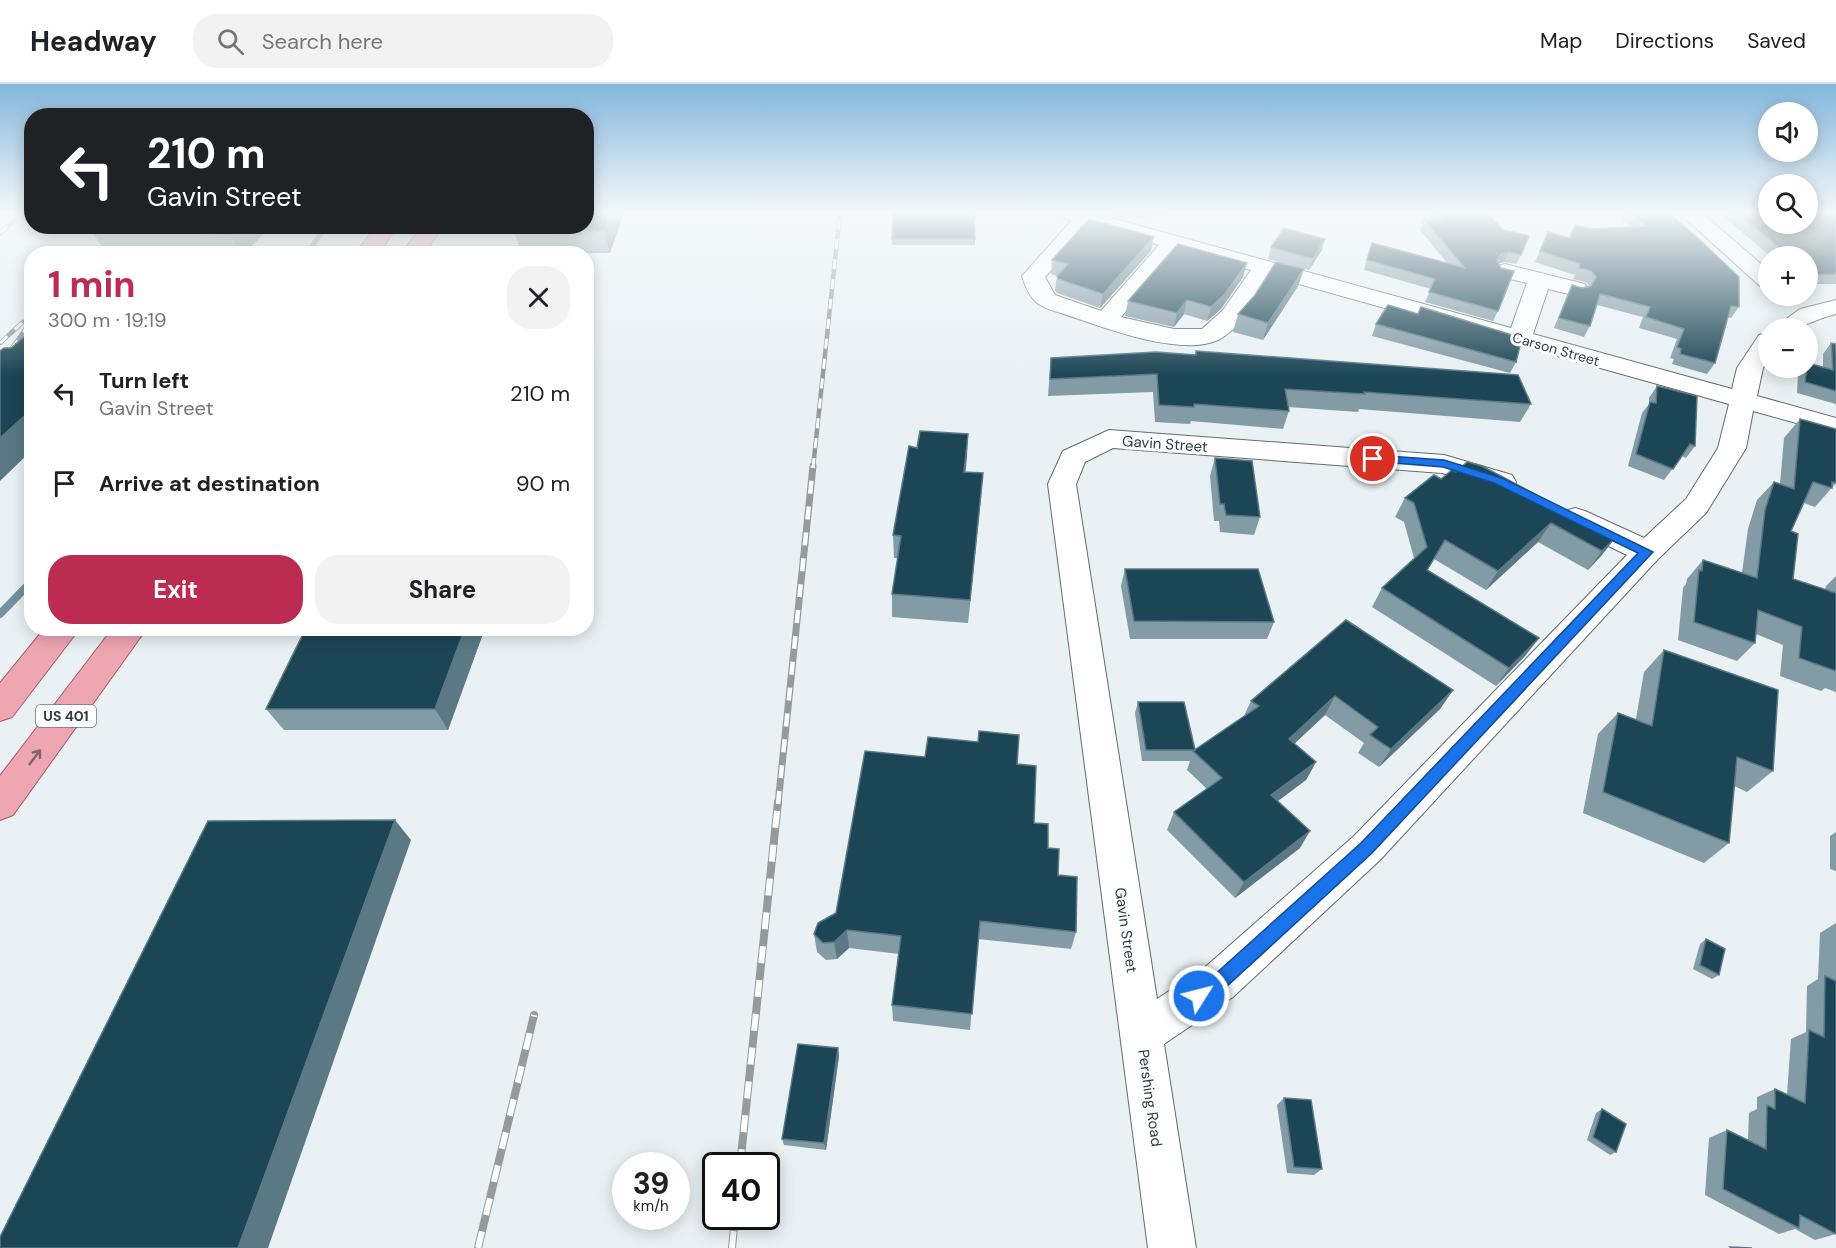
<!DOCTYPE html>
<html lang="en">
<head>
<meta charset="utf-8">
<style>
  body { margin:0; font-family:"DM Sans",sans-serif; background:#f2f2f2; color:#202124; height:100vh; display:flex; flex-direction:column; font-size:22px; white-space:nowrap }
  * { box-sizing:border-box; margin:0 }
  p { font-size:20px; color:#757577 }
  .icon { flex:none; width:33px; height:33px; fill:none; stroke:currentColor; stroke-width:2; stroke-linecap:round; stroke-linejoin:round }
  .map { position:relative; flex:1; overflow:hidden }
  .details { position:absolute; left:24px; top:162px; width:570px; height:390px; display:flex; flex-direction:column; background:#fff; border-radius:24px; box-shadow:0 3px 15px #0003 }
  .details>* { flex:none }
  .top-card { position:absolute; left:24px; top:24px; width:570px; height:126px; border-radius:24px; box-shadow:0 3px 15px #0003; background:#202124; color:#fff; overflow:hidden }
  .fabs { position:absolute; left:1758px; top:18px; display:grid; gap:12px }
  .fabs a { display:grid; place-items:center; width:60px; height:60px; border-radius:50%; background:#fff; box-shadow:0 3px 15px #0003; font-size:30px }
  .speed { position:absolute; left:612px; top:1068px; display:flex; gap:12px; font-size:30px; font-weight:700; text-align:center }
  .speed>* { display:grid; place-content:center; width:78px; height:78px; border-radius:50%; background:#fff; box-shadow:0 3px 15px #0003; line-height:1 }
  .speed small { font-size:15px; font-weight:400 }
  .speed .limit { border:3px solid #111; border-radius:9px; background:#fff; color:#111 }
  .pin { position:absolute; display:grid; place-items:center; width:51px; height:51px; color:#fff; margin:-26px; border:3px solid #fff; border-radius:50%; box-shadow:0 2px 6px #0007 }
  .me { position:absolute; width:66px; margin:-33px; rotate:54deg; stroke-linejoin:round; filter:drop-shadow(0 0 4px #0008) }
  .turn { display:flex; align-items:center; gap:21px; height:126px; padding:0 24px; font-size:27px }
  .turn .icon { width:78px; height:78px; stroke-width:2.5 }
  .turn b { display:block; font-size:42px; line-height:51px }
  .round { display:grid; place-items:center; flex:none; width:63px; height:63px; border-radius:24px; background:#f2f2f2 }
  .overview { display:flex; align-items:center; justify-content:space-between; height:102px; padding:0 24px }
  h1 { font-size:36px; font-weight:700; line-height:45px; color:#bc2c52 }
  .cta { display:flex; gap:12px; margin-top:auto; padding:12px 24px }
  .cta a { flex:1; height:69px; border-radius:24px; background:#bc2c52; color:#fff; font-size:24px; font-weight:700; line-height:69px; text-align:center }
  .cta a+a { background:#f2f2f2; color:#202124 }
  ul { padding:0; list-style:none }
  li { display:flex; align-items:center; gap:18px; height:90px; padding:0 24px }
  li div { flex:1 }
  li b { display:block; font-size:22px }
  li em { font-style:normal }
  header { display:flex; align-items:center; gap:36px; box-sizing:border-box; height:84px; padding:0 30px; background:#fff; border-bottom:2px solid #e0e0e0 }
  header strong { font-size:28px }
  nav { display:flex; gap:33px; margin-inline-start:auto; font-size:21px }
  .search { width:420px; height:54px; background:#f2f2f2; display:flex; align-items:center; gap:15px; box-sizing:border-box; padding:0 21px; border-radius:24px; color:#757577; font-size:22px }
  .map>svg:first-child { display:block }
</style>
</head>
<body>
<header>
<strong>Headway</strong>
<div class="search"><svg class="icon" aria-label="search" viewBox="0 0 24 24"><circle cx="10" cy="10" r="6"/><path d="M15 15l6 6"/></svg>Search here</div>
<nav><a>Map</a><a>Directions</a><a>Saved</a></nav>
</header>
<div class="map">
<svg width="1836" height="1164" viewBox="0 0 1836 1164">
  <rect width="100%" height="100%" fill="#e9f1f5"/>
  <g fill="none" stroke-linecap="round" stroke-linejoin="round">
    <polyline stroke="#72929f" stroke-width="5" points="306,170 327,142"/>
    <polyline stroke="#72929f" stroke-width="8" points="0,530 32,497"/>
    <defs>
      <g id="minor">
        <path d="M 1059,129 L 1093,129 L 1511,244 L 1527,199 L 1497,192 L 1494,187 L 1497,182 L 1505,180 L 1585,200 L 1588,205 L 1585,210 L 1577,212 L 1548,205 L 1533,250 L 1732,305 L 1737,284 L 1759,251 L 1768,249 L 1768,274 L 1763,284 L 1757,312 L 1836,334 L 1836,350 L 1753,327 L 1746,364 L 1706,429 L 1658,475 L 1380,776 L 1233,913 L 1164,960 L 1196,1164 L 1148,1164 L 1048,400 L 1063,367 L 1109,346 L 1444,371 L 1512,391 L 1516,398 L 1512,405 L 1502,407 L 1442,389 L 1113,364 L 1085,378 L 1076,400 L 1157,915 L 1203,885 L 1354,752 L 1627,471 L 1565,441 L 1560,434 L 1565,427 L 1575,424 L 1585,427 L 1644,454 L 1686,415 L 1718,364 L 1729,320 L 1270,192 C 1257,212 1241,245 1218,256 C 1180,273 1105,244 1067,231 C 1058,228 1045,225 1037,219 C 1029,212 1025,202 1022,192 L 1072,136 L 1062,133 ZM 1091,142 L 1159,161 L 1101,227 L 1055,211 L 1045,193 ZM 1178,166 L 1251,186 L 1223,226 L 1202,245 L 1174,245 L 1121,233 Z"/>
        <polygon points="1679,129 1702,129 1768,186 1768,204 1760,202"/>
        <path d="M 1836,216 L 1836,230 C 1811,236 1801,247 1774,244 L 1800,225 Z"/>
      </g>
      <g id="major">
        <polygon points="376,142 398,142 378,170 355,170"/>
        <polygon points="422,142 443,142 424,170 401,170"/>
        <polygon points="45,544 80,544 12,633 0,637 0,599"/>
        <polygon points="113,544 147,544 13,731 0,736 0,692"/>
      </g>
    </defs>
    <use href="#minor" stroke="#646b6d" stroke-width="2"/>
    <use href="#major" stroke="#a75967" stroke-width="2"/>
    <use href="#minor" fill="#fff" fill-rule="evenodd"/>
    <use href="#major" fill="#eea6b2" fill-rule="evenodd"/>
    <defs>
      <g id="rail-far2">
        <polyline points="0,149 24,129"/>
        <polyline points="0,259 23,238"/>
        <polyline points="0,281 32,236"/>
        <polyline points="813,384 840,129"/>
      </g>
      <polyline id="rail-far1" points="778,720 813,382"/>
      <g id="rail">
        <polyline points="740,1082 778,718"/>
        <polyline points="478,1164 534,931"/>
        <polyline points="732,1164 735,1132"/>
      </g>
    </defs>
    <use href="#rail-far2" stroke="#959b9d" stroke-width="4.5"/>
    <use href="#rail-far1" stroke="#959b9d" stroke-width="7"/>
    <use href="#rail" stroke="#959b9d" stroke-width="8"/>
    <use href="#rail-far2" stroke="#fafeff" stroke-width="3" stroke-dasharray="10" stroke-linecap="butt"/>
    <use href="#rail-far1" stroke="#fafeff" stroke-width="4.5" stroke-dasharray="13" stroke-linecap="butt"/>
    <use href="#rail" stroke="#fafeff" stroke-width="6" stroke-dasharray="17" stroke-linecap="butt"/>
  </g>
  <g fill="#829ba5">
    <polygon points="586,129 624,129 610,169 521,169 514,147"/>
    <polygon points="893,129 975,155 975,161 892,161"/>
    <polygon points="1102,129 1171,129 1170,132 1121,134"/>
    <polygon points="1425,129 1486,129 1521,171 1516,180 1504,178 1499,179 1498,227 1493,237 1425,218 1431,205 1364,186 1372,159 1448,180 1420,146 1424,136 1431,135"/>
    <polygon points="1626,129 1669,129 1739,223 1731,234 1727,233 1715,279 1707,290 1672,280 1674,275 1670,274 1677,255 1639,244 1643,233 1597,221 1590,242 1584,253 1554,244 1567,212 1572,201 1582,204 1589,202 1586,198 1573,195 1575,191 1535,178 1548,148 1569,153 1575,141 1592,145 1630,143 1622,136"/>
    <polygon points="1720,129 1836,129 1836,200 1808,200 1808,172 1770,172"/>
    <polygon points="96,142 271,142 244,170 162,170 106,168 91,147"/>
    <polygon points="1271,163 1322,166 1309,186 1268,175"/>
    <polygon points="1151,167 1100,224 1057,209 1055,206 1057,192 1051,190 1052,176"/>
    <polygon points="1304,185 1298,202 1263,256 1233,248 1238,230"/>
    <polygon points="1243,193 1221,225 1207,237 1184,230 1174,243 1125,232 1128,217"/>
    <polygon points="1418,230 1516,278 1510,289 1372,252 1376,240"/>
    <polygon points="1836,255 1836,320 1797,309 1798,289 1803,284 1823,283 1823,270 1831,259 1836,260"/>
    <polygon points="1196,267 1531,320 1520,338 1359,325 1358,328 1288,323 1289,327 1283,345 1191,337 1190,340 1155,338 1153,308 1048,312 1051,274 1195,271"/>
    <polygon points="1657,302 1695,362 1686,374 1682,372 1664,396 1628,382 1642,329 1649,320 1649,314"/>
    <polygon points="1800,335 1836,399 1815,423 1804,419 1791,447 1793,495 1825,506 1826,502 1836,492 1836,608 1825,604 1821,607 1780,592 1783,561 1756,550 1755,559 1737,577 1678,556 1683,504 1686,500 1687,495 1703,476 1742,489 1748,445 1757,416 1774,398 1780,400 1784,354"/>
    <polygon points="968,350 965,388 981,413 968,539 892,533 892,510 898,474 894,474 893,451 917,364"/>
    <polygon points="1215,374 1260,433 1254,451 1220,448 1219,437 1214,437 1210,392"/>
    <polygon points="1456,388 1616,453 1601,472 1588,486 1538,458 1486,506 1434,475 1427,487 1539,554 1525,572 1496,602 1372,523 1382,504 1414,474 1404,438 1395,433 1405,414 1441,395"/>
    <polygon points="1125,485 1274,538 1267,555 1130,555 1121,502"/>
    <polygon points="306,544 485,544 448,646 284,646 266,625"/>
    <polygon points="1664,566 1773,687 1747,708 1734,702 1729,759 1704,779 1583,729 1598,650 1618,629 1636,635 1644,588"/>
    <polygon points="1453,606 1440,625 1379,683 1358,669 1364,659 1325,631 1294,660 1316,678 1306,696 1277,717 1300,764 1235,814 1167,746 1174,728 1207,705 1187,686 1190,677 1142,677 1135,629 1138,618 1195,666 1194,667 1244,632 1251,617"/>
    <polygon points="925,673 1017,680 1034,739 1048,764 1058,791 1076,848 1071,865 978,855 970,946 893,937 892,921 899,870 849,864 837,875 826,876 817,868 814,850 836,829"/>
    <polygon points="1836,748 1836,787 1830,785 1830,752"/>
    <polygon points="1836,839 1836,1150 1815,1156 1795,1145 1779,1150 1705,1111 1709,1054 1727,1046 1748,1056 1749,1029 1757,1025 1757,1013 1775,1005 1787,1010 1791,955 1806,948 1807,902 1818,895 1820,849"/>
    <polygon points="1706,855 1719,891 1712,895 1693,885 1700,860"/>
    <polygon points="838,964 839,972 826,1066 784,1061 782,1055"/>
    <polygon points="1284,1014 1322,1085 1314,1091 1287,1089 1277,1021"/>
    <polygon points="1602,1025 1616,1068 1610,1071 1587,1056 1596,1029"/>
  </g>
  <g fill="#5a7985">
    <polygon points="611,129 624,129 610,169 604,147"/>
    <polygon points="238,142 271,142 244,170 241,170 230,150"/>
    <polygon points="1154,153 1151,167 1100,224 1103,210"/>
    <polygon points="1325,155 1322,166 1309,186 1313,175"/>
    <polygon points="1509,168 1504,178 1496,180 1497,176 1501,170"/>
    <polygon points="1247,179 1243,193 1221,225 1207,237 1211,223"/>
    <polygon points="1304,185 1298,202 1263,256 1268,239"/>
    <polygon points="1187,216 1184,230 1174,243 1177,229"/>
    <polygon points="32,325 32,366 0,397 0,354"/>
    <polygon points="968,350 967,373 963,411 964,388"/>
    <polygon points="983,389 981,413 968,539 970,516"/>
    <polygon points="1551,439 1538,458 1486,506 1498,487"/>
    <polygon points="1616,453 1601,472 1588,486 1602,467"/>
    <polygon points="465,544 485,544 448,646 435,625"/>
    <polygon points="1539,554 1525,572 1496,602 1509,584"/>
    <polygon points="1453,606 1440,625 1379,683 1391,665"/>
    <polygon points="1335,612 1325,631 1280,673 1289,655"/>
    <polygon points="1316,678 1306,696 1262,729 1271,711"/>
    <polygon points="395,736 411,756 268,1164 238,1164"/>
    <polygon points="1310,747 1300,764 1235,814 1244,798"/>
    <polygon points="847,846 849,864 837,875 834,858"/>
    <polygon points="838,964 839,972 826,1066 824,1059"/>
  </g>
  <g fill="#1c4555" stroke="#5a7985" stroke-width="1.5">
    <polygon points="586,129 611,129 604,147 514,147 516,142 586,142"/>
    <polygon points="893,129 974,129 975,155 892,155"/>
    <polygon points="1438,129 1486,129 1504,146 1529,152 1521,171 1509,168 1501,170 1497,176 1501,184 1514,187 1498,227 1429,208 1435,195 1367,176 1372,159 1465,184 1424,136 1443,135"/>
    <polygon points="1631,129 1669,129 1699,155 1739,193 1739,223 1731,222 1715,279 1680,270 1681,265 1677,263 1684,245 1646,233 1650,223 1600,210 1590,242 1559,234 1572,201 1582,204 1591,202 1596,193 1591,187 1579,184 1580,180 1540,167 1548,148 1570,154 1575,141 1592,145 1646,142"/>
    <polygon points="1737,129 1768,129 1768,140 1808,140 1808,129 1836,129 1836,190 1810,191 1808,188 1808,172 1789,172"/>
    <polygon points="1089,135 1154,153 1103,210 1058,195 1057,192 1068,180 1052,176"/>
    <polygon points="96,142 238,142 230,150 91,147"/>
    <polygon points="1284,144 1325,155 1313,175 1271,163"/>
    <polygon points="1178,160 1247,179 1225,210 1211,223 1187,216 1177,229 1128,217"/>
    <polygon points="1276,178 1304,185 1268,239 1238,230 1255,211"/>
    <polygon points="1388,221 1418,230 1421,223 1522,254 1516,278 1376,240"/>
    <polygon points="32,246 32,325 0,354 0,267 4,264 11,264"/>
    <polygon points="1831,259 1836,260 1836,307 1805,298 1808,279 1833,286"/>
    <polygon points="1196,267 1518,291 1531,320 1364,308 1365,310 1285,305 1289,327 1194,320 1194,323 1159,321 1157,290 1050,295 1051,274 1156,268 1196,271"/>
    <polygon points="1657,302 1697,312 1695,362 1690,360 1673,385 1636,370 1650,318 1656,319"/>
    <polygon points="1800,335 1836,345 1836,399 1832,398 1832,404 1813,398 1791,447 1798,450 1793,495 1836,509 1836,587 1799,574 1802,543 1758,526 1755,559 1694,538 1699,486 1702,487 1703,476 1757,494 1765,426 1774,398 1794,405"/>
    <polygon points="920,347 968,350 964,388 983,389 970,516 892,510 901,452 893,451 909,362 917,364"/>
    <polygon points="1215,374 1252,377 1260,433 1226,431 1224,420 1220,420"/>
    <polygon points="1467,378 1482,382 1616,453 1602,467 1551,439 1498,487 1445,456 1427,486 1539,554 1509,584 1382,504 1427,463 1414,419 1405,414 1434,391 1441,395 1452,386 1456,388"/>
    <polygon points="1125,485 1258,485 1274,538 1134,537"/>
    <polygon points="1346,536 1453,606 1391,665 1370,651 1378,643 1335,612 1289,655 1316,678 1271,711 1310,747 1244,798 1174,728 1222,694 1193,667 1259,622 1251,617"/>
    <polygon points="306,544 465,544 435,625 266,625"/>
    <polygon points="1664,566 1778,606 1773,687 1737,673 1729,759 1603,708 1618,629 1652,642"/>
    <polygon points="1138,618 1184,618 1195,666 1146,666"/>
    <polygon points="979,647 1019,651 1017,680 1036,682 1034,739 1048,740 1048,764 1059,765 1058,791 1077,793 1076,848 980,837 972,930 892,921 901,852 847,846 834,858 823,859 814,850 818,839 836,829 865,667 925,673 928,653 978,658"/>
    <polygon points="395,736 238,1164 0,1164 0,1153 208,737"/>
    <polygon points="1706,855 1725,865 1719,891 1700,881"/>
    <polygon points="1825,892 1836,897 1836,1150 1800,1131 1799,1144 1723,1105 1727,1046 1766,1065 1767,1021 1775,1025 1775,1005 1805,1019 1809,946 1824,953"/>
    <polygon points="798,960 838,964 824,1059 782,1055"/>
    <polygon points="1284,1014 1311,1016 1322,1085 1294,1083"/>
    <polygon points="1602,1025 1626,1040 1616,1068 1593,1053"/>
    <polygon points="1730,1163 1752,1164 1731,1164"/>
  </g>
  <defs><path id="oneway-shaft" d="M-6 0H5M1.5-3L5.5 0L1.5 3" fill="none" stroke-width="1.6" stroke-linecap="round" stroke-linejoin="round" transform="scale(1.5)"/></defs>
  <use stroke="#80656b" href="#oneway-shaft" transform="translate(35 673) rotate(-53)"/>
  <linearGradient id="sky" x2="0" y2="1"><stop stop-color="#83b6dc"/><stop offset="0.44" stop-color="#f5f9fa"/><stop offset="1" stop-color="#f5f9fa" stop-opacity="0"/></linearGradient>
  <rect width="1836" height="292" fill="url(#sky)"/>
  <polygon fill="#1a73e8" stroke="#114b97" stroke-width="1.5" points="1373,371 1444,376 1502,394 1653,468 1372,769 1224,905 1199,920 1193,918 1190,912 1193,906 1212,893 1361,759 1638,469 1494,399 1443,383 1369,377 1369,372"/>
  <g text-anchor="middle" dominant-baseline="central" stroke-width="6" stroke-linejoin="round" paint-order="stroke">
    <g font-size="14" fill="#373a3b" stroke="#fafeff">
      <text transform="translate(1556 265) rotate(16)">Carson Street</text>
    </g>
    <rect fill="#fafeff" stroke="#727576" stroke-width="1.5" x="36" y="621" width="60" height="22" rx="4.5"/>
    <g font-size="14" font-weight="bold" fill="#373a3b">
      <text x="66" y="632">US 401</text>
    </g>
    <g font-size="15" fill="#373a3b" stroke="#fafeff">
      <text transform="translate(1165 360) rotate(4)">Gavin Street</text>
      <text transform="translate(1126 846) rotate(82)">Gavin Street</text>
      <text transform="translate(1150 1014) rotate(82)">Pershing Road</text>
    </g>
  </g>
</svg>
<div class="fabs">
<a><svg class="icon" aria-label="sound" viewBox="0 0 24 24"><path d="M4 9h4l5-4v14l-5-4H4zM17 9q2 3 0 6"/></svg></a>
<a><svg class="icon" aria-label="search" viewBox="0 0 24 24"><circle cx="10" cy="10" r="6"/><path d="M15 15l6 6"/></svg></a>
<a>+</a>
<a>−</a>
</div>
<div class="speed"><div>39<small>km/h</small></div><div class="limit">40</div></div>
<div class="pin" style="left:1373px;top:375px;background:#d93025"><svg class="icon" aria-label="arrive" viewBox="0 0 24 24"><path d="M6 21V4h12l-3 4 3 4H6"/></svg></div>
<svg class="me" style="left:1199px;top:912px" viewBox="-20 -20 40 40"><circle r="17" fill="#1a73e8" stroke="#fff" stroke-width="3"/><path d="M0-11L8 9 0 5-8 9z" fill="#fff"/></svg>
<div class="top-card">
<div class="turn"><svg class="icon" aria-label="left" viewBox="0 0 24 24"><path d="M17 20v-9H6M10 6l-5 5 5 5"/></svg><div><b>210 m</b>Gavin Street</div></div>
</div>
<section class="details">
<div class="overview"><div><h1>1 min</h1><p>300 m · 19:19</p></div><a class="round"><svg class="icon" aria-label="close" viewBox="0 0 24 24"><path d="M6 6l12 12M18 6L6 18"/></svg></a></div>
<ul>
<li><svg class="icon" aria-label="left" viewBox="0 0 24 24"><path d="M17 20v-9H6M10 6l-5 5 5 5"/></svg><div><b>Turn left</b><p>Gavin Street</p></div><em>210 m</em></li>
<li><svg class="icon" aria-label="arrive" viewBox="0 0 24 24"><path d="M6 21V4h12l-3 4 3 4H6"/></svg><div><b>Arrive at destination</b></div><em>90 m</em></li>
</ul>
<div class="cta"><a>Exit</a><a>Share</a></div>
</section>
</div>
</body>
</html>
